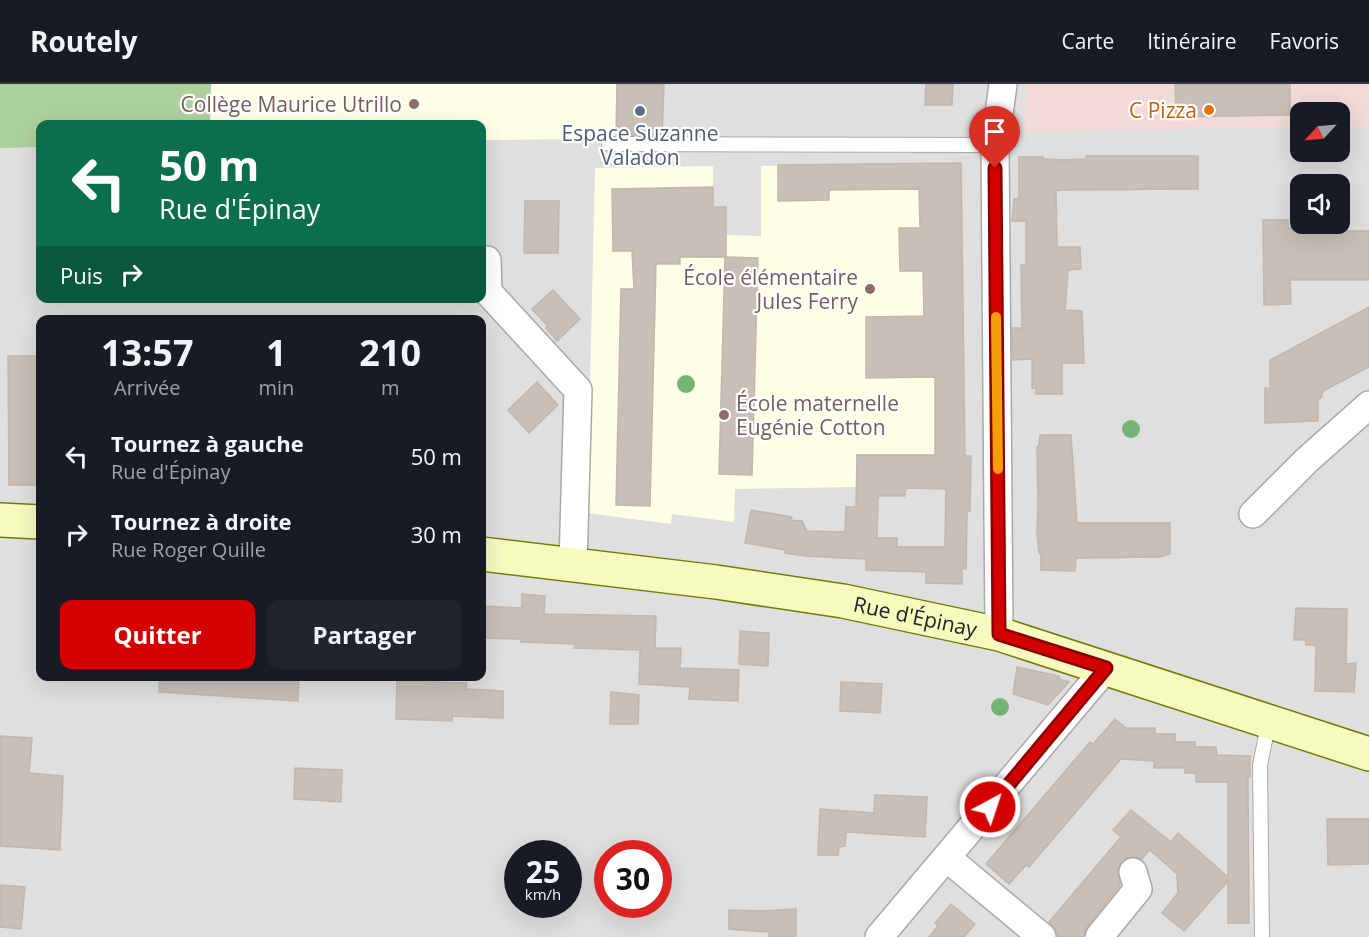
<!DOCTYPE html>
<html lang="fr">
<head>
<meta charset="utf-8">
<style>
  body { margin:0; font-family:"Open Sans",sans-serif; background:#20242c; color:#f1f3f6; height:100vh; display:flex; flex-direction:column; font-size:22px; white-space:nowrap }
  * { box-sizing:border-box; margin:0 }
  p { font-size:20px; color:#9ea1a6 }
  .icon { flex:none; width:33px; height:33px; fill:none; stroke:currentColor; stroke-width:2; stroke-linecap:round; stroke-linejoin:round }
  .map { position:relative; flex:1; overflow:hidden }
  .side { position:absolute; left:36px; top:231px; width:450px; height:366px; display:flex; flex-direction:column; background:#171b24; border-radius:12px; box-shadow:0 6px 24px #0002 }
  .side>* { flex:none }
  .top-card { position:absolute; left:36px; top:36px; width:450px; height:183px; border-radius:12px; box-shadow:0 6px 24px #0002; background:#0b6e4f; color:#fff; overflow:hidden }
  .needle { width:39px; rotate:244deg }
  .fabs { position:absolute; left:1290px; top:18px; display:grid; gap:12px }
  .fabs a { display:grid; place-items:center; width:60px; height:60px; border-radius:12px; background:#171b24; box-shadow:0 6px 24px #0002; font-size:30px }
  .speed { position:absolute; left:504px; top:756px; display:flex; gap:12px; font-size:30px; font-weight:700; text-align:center }
  .speed>* { display:grid; place-content:center; width:78px; height:78px; border-radius:50%; background:#171b24; box-shadow:0 6px 24px #0002; line-height:1 }
  .speed small { font-size:15px; font-weight:400 }
  .speed .limit { border:9px solid #d22; background:#fff; color:#111 }
  .pin { position:absolute; display:grid; place-items:center; width:51px; height:51px; color:#fff; margin:-62px -26px; border-radius:50% 50% 50% 0; rotate:-45deg; box-shadow:0 0 6px #0007 }
  .pin .icon { rotate:45deg }
  .me { position:absolute; width:66px; margin:-33px; rotate:40deg; stroke-linejoin:round; filter:drop-shadow(0 0 4px #0008) }
  .turn { display:flex; align-items:center; gap:21px; height:126px; padding:0 24px; font-size:27px }
  .turn .icon { width:78px; height:78px; stroke-width:2.5 }
  .turn b { display:block; font-size:42px; line-height:51px }
  .then { display:flex; align-items:center; height:57px; padding:0 24px; background:#0003; gap:12px; font-size:22px }
  .eta { display:flex; justify-content:space-evenly; align-items:center; height:102px; text-align:center }
  .eta b { font-size:36px; font-weight:700; line-height:42px }
  .button { display:flex; gap:12px; margin-top:auto; padding:12px 24px }
  .button a { flex:1; height:69px; border-radius:12px; background:#d40000; color:#fff; font-size:24px; font-weight:700; line-height:69px; text-align:center }
  .button a+a { background:#20242c; color:#f1f3f6 }
  ul { padding:0; list-style:none }
  li { display:flex; align-items:center; gap:18px; height:78px; padding:0 24px }
  li div { flex:1 }
  li b { display:block; font-size:22px }
  li em { font-style:normal }
  header { display:flex; align-items:center; gap:36px; box-sizing:border-box; height:84px; padding:0 30px; background:#171b24; border-bottom:2px solid #363941 }
  header strong { font-size:28px }
  nav { display:flex; gap:33px; margin-inline-start:auto; font-size:21px }
  .map>svg:first-child { display:block }
</style>
</head>
<body>
<header>
<strong>Routely</strong>
<nav><a>Carte</a><a>Itinéraire</a><a>Favoris</a></nav>
</header>
<div class="map">
<svg width="1369" height="853" viewBox="0 0 1369 853">
  <rect width="100%" height="100%" fill="#f2efe9"/>
  <path fill="#e0dfdf" fill-rule="evenodd" d="M 0,0 L 1369,0 L 1369,853 L 0,853 ZM 1300,28 L 1340,28 L 1340,68 L 1300,68 ZM 40,40 L 482,40 L 482,214 L 40,214 ZM 1300,100 L 1340,100 L 1340,140 L 1300,140 ZM 40,236 L 482,236 L 482,592 L 40,592 ZM 518,770 L 568,770 L 568,820 L 518,820 ZM 608,770 L 658,770 L 658,820 L 608,820 Z"/>
  <polygon fill="#f2dad9" points="1027,0 1369,0 1369,43 1340,43 1340,28 1300,28 1300,43 1024,47"/>
  <g fill="#ffffe5">
    <polygon points="211,0 617,0 616,55 482,56 482,40 210,40"/>
    <polygon points="961,79 965,372 858,371 857,403 735,405 734,438 672,430 671,440 587,429 595,84 713,82 713,122 726,123 726,151 761,152 761,82"/>
  </g>
  <polygon fill="#add19e" points="0,0 211,0 210,40 40,40 40,63 0,64"/>
  <g fill="#c7bfb8" stroke="#c4b6ab" stroke-width="1.5" fill-rule="evenodd">
    <polygon points="617,0 664,0 662,51 616,51"/>
    <polygon points="926,0 953,0 952,21 925,21"/>
    <polygon points="1175,0 1290,0 1290,31 1176,33"/>
    <polygon points="1086,72 1198,72 1198,105 1056,106 1057,163 1080,163 1081,185 1068,186 1065,226 1082,227 1084,279 1062,279 1062,310 1036,310 1036,304 1032,304 1032,275 1013,276 1012,244 1022,244 1021,181 1026,181 1026,137 1012,137 1014,115 1019,114 1019,73 1043,73 1043,75 1064,76 1086,75"/>
    <path d="M 961,79 L 965,372 L 971,372 L 970,427 L 967,427 L 966,485 L 962,484 L 962,500 L 926,499 L 926,488 L 866,486 L 866,475 L 805,472 L 785,469 L 785,466 L 745,459 L 751,426 L 792,433 L 791,436 L 802,437 L 807,447 L 845,448 L 846,423 L 856,423 L 857,371 L 935,371 L 935,293 L 866,294 L 866,233 L 924,232 L 923,187 L 900,187 L 899,144 L 920,144 L 919,105 L 829,106 L 829,116 L 778,117 L 778,81 ZM 906,404 L 946,405 L 945,463 L 897,463 L 897,454 L 877,454 L 878,412 L 905,412 Z"/>
    <polygon points="713,103 713,123 726,123 726,173 680,173 680,180 656,180 650,422 616,421 621,205 634,205 632,167 613,167 612,105"/>
    <polygon points="525,117 559,117 558,169 524,169"/>
    <polygon points="1263,136 1288,136 1288,144 1343,142 1344,147 1369,147 1369,196 1290,196 1291,220 1264,221"/>
    <polygon points="725,173 758,174 752,391 719,390"/>
    <polygon points="553,206 580,235 557,257 546,244 548,242 532,225"/>
    <polygon points="1369,223 1369,283 1323,307 1321,314 1318,315 1318,337 1265,339 1265,304 1270,305 1270,276"/>
    <polygon points="8,272 40,272 40,401 9,401"/>
    <polygon points="537,298 558,321 529,349 508,326"/>
    <polygon points="1040,351 1071,351 1077,439 1170,439 1170,470 1160,473 1076,474 1075,487 1041,486 1041,470 1039,469 1037,449 1038,422 1037,363 1039,361"/>
    <polygon points="522,510 545,512 544,530 656,532 655,564 681,564 680,584 739,586 738,617 689,615 690,603 639,600 640,566 574,564 575,560 521,558 521,555 482,554 482,522 522,524"/>
    <polygon points="1296,524 1347,525 1346,580 1356,579 1354,608 1315,607 1316,561 1306,561 1306,556 1294,556"/>
    <polygon points="740,547 769,549 768,582 739,580"/>
    <polygon points="1017,583 1059,592 1059,595 1069,598 1048,621 1013,610"/>
    <polygon points="159,592 299,592 298,617 159,608"/>
    <polygon points="397,597 467,599 466,605 503,607 503,634 452,632 452,637 396,635"/>
    <polygon points="841,598 882,600 880,629 840,627"/>
    <polygon points="611,608 639,611 638,640 610,640"/>
    <polygon points="1115,635 1126,644 1155,644 1155,650 1175,650 1175,658 1195,658 1195,663 1216,663 1217,671 1250,672 1250,693 1248,693 1249,839 1228,839 1228,797 1184,847 1162,829 1178,809 1177,790 1150,766 1142,775 1136,773 1129,773 1121,778 1118,785 1120,801 1087,843 1084,853 1058,853 1057,847 1049,838 1121,753 1113,746 1131,726 1171,758 1178,749 1228,793 1228,698 1196,698 1196,689 1185,689 1185,684 1154,684 1154,677 1121,675 1029,783 1026,781 1009,800 986,780 1090,658 1093,660"/>
    <polygon points="0,652 32,654 29,689 63,692 60,766 0,762"/>
    <polygon points="295,684 342,686 341,718 294,715"/>
    <polygon points="875,711 927,713 925,753 846,748 845,762 839,763 838,771 818,771 820,725 874,729"/>
    <polygon points="1327,735 1369,735 1369,780 1328,781"/>
    <polygon points="0,801 25,803 21,845 0,843"/>
    <polygon points="951,820 975,840 964,853 929,853 938,842 935,839"/>
    <polygon points="796,825 796,852 769,853 769,848 729,845 729,826 760,827"/>
  </g>
  <g fill="none" stroke-linecap="round" stroke-linejoin="round">
    <defs>
      <g id="service">
        <polyline points="609,60 995,61"/>
        <polyline points="1262,853 1260,681 1269,637"/>
      </g>
      <g id="minor">
        <polyline points="487,176 488,208 578,306 573,481"/>
        <polyline points="1253,430 1307,376 1369,321"/>
        <polyline points="999,550 995,61 1003,0"/>
        <polyline points="947,774 1042,853"/>
        <polyline points="879,853 1106,584"/>
        <polyline points="1099,853 1138,805 1133,788"/>
      </g>
      <g id="secondary">
        <polyline points="0,436 40,438"/>
        <path id="s1" d="M 482,470 L 716,498 L 843,517 L 999,550 L 1369,670"/>
      </g>
    </defs>
    <use href="#service" stroke="#a9a9a9" stroke-width="16"/>
    <use href="#minor" stroke="#a9a9a9" stroke-width="30"/>
    <use href="#secondary" stroke="#707d05" stroke-width="36"/>
    <use href="#service" stroke="#fff" stroke-width="14"/>
    <use href="#minor" stroke="#fff" stroke-width="27"/>
    <use href="#secondary" stroke="#f7fabf" stroke-width="33"/>
  </g>
  <g fill="#74b475">
    <circle cx="686" cy="300" r="9"/>
    <circle cx="1131" cy="345" r="9"/>
    <circle cx="1000" cy="623" r="9"/>
  </g>
  <g fill="none" stroke-linecap="round" stroke-linejoin="round">
    <defs>
      <polyline id="route" points="990,723 1106,584 999,550 995,84"/>
    </defs>
    <use href="#route" stroke="#8a0000" stroke-width="15"/>
    <use href="#route" stroke="#d40000" stroke-width="10"/>
    <polyline stroke="#f59e0b" stroke-width="10" points="996,233 998,385"/>
  </g>
  <g fill="#8d6e63" stroke="#fff" stroke-width="2">
    <circle cx="414" cy="20" r="6"/>
    <circle cx="870" cy="205" r="6"/>
    <circle cx="724" cy="331" r="6"/>
  </g>
  <circle fill="#e8710a" stroke="#fff" stroke-width="2" cx="1209" cy="26" r="6"/>
  <circle fill="#5c6f8a" stroke="#fff" stroke-width="2" cx="640" cy="27" r="6"/>
  <g text-anchor="middle" dominant-baseline="central" stroke-width="4.5" stroke-linejoin="round" paint-order="stroke">
    <g font-size="21" fill="#785e54" stroke="#fff" text-anchor="end">
      <text x="402" y="20">Collège Maurice Utrillo</text>
      <text x="858" y="193">École élémentaire<tspan x="858" dy="24">Jules Ferry</tspan></text>
      <text x="736" y="319" text-anchor="start">École maternelle<tspan x="736" dy="24">Eugénie Cotton</tspan></text>
    </g>
    <g font-size="21" fill="#c56008" stroke="#fff" text-anchor="end">
      <text x="1197" y="26">C Pizza</text>
    </g>
    <g font-size="21" fill="#4e5e75" stroke="#fff">
      <text x="640" y="49">Espace Suzanne<tspan x="640" dy="24">Valadon</tspan></text>
    </g>
    <g font-size="21" fill="#222" stroke="#fff">
      <text stroke="none"><textPath href="#s1" startOffset="438">Rue d'Épinay</textPath></text>
    </g>
  </g>
</svg>
<div class="fabs">
<a><svg class="needle" viewBox="-14 -14 28 28"><path d="M0-13l5 13h-10z" fill="#e53935"/><path d="M0 13l5-13h-10z" fill="#9ea1a6"/></svg></a>
<a><svg class="icon" aria-label="sound" viewBox="0 0 24 24"><path d="M4 9h4l5-4v14l-5-4H4zM17 9q2 3 0 6"/></svg></a>
</div>
<div class="speed"><div>25<small>km/h</small></div><div class="limit">30</div></div>
<div class="pin" style="left:995px;top:84px;background:#d93025"><svg class="icon" aria-label="arrive" viewBox="0 0 24 24"><path d="M6 21V4h12l-3 4 3 4H6"/></svg></div>
<svg class="me" style="left:990px;top:723px" viewBox="-20 -20 40 40"><circle r="17" fill="#d40000" stroke="#fff" stroke-width="3"/><path d="M0-11L8 9 0 5-8 9z" fill="#fff"/></svg>
<div class="top-card">
<div class="turn"><svg class="icon" aria-label="left" viewBox="0 0 24 24"><path d="M17 20v-9H6M10 6l-5 5 5 5"/></svg><div><b>50 m</b>Rue d'Épinay</div></div>
<div class="then">Puis<svg class="icon" aria-label="right" viewBox="0 0 24 24"><path d="M7 20v-9h11M14 6l5 5-5 5"/></svg></div>
</div>
<section class="side">
<div class="eta">
<div><b>13:57</b><p>Arrivée</p></div>
<div><b>1</b><p>min</p></div>
<div><b>210</b><p>m</p></div>
</div>
<ul>
<li><svg class="icon" aria-label="left" viewBox="0 0 24 24"><path d="M17 20v-9H6M10 6l-5 5 5 5"/></svg><div><b>Tournez à gauche</b><p>Rue d'Épinay</p></div><em>50 m</em></li>
<li><svg class="icon" aria-label="right" viewBox="0 0 24 24"><path d="M7 20v-9h11M14 6l5 5-5 5"/></svg><div><b>Tournez à droite</b><p>Rue Roger Quille</p></div><em>30 m</em></li>
</ul>
<div class="button"><a>Quitter</a><a>Partager</a></div>
</section>
</div>
</body>
</html>
